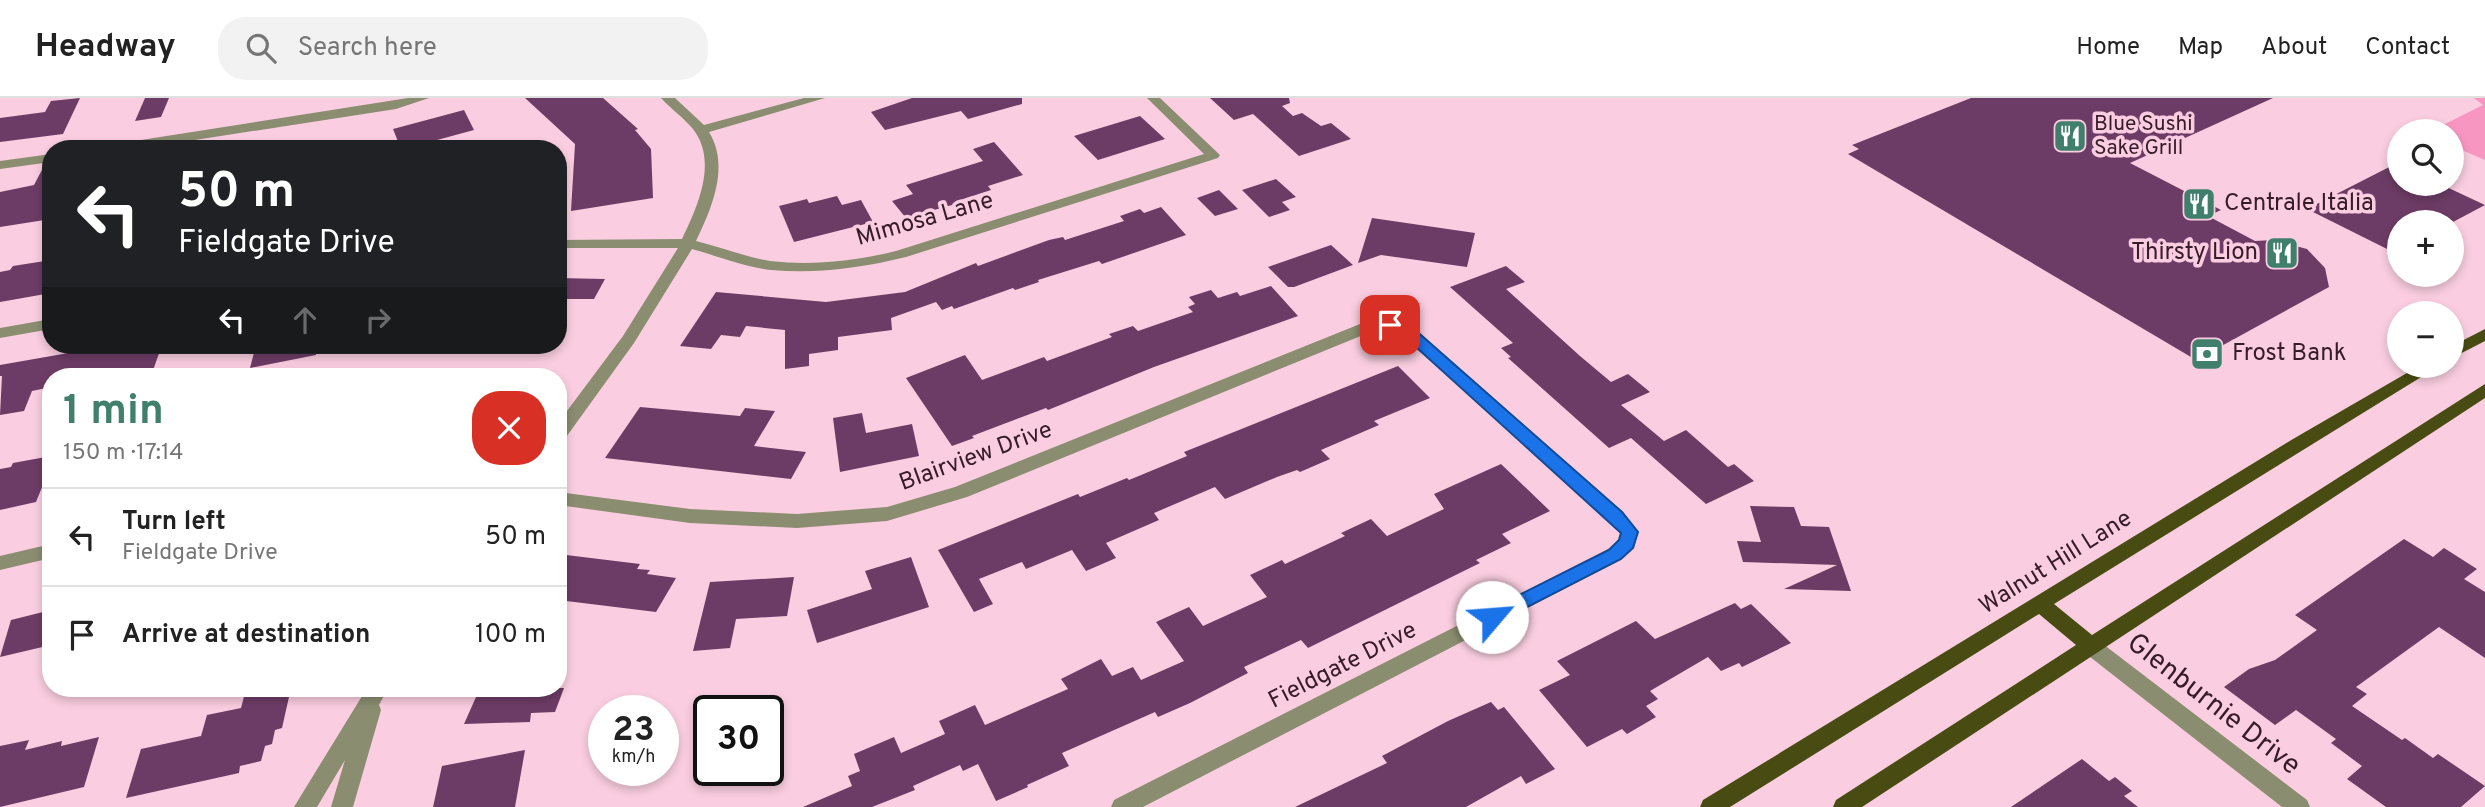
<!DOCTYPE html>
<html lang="en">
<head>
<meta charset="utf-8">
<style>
  body { margin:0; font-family:Overpass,sans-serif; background:#f2f2f2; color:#222; height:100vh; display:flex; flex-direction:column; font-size:26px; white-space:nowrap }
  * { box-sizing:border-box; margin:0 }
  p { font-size:23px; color:#767676 }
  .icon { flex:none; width:38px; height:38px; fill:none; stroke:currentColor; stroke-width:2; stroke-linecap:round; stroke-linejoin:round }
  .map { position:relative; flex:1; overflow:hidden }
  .panel { position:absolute; left:42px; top:270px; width:525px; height:329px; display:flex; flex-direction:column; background:#fff; border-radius:28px; box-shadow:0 4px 10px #0003 }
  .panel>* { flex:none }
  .hud { position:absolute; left:42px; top:42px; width:525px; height:214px; border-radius:28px; box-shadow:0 4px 10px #0003; background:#202124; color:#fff; overflow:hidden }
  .buttons { position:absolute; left:2387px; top:21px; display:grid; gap:14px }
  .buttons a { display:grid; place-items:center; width:77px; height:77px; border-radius:50%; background:#fff; box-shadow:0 4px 10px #0003; font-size:35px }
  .speed { position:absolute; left:588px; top:597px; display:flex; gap:14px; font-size:35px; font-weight:700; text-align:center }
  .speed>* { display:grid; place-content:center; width:91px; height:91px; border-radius:50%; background:#fff; box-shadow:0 4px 10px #0003; line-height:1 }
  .speed small { font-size:18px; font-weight:400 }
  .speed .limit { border:4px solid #111; border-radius:10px; background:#fff; color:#111 }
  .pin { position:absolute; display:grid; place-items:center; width:60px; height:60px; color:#fff; margin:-30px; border-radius:14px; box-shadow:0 4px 10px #0006 }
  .me { position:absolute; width:77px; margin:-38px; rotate:63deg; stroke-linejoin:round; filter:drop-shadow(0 0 5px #0008) }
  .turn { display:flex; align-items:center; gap:24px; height:147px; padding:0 21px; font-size:32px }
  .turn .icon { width:91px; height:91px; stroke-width:2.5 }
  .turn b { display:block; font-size:49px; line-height:60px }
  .lanes { display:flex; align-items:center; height:66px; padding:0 21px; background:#0003; justify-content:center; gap:35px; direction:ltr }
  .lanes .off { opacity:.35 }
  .round { display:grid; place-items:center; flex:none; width:74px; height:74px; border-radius:28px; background:#f2f2f2 }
  .overview { display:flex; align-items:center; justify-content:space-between; height:119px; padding:0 21px }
  h1 { font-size:42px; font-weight:700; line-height:52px; color:#407f6c }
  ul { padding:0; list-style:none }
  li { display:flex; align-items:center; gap:21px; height:98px; padding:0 21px; border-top:2px solid #e0e0e0 }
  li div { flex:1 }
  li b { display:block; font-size:26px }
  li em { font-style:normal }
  header { display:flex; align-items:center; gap:42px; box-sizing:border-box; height:98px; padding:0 35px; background:#fff; border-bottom:2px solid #e0e0e0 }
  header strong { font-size:33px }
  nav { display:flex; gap:38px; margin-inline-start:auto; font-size:24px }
  .search { width:490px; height:63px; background:#f2f2f2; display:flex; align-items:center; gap:18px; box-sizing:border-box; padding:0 24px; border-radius:28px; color:#767676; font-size:26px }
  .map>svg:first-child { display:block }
</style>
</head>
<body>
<header>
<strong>Headway</strong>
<div class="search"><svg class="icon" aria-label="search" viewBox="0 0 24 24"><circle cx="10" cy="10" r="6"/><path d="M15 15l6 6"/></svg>Search here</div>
<nav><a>Home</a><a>Map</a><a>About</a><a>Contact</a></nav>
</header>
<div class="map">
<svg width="2485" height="709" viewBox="0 0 2485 709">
  <rect width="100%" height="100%" fill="#facee0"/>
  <polygon fill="#f896c2" points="2474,0 2485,0 2485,62 2452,48 2452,33 2431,33 2483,7"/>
  <g fill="#6d3c66">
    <polygon points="80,0 63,36 0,44 0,20 45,14 51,3"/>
    <polygon points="145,0 169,0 161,19 135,23"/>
    <polygon points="525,0 603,0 638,31 635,32 651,51 653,100 571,113 575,46"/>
    <polygon points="912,0 1022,0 1022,6 968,21 961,13 885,32 871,14"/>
    <polygon points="1210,0 1289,0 1290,5 1282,8 1293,18 1302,15 1321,28 1331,25 1351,41 1299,58 1253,16 1234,22"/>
    <polygon points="1971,0 2273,0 2130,65 2221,112 2208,118 2255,143 2273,142 2307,151 2325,170 2329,189 2196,262 1848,56 1859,51 1852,47"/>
    <polygon points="464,12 474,32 426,45 429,51 401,51 393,31"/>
    <polygon points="1140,18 1165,41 1098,62 1074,38"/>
    <polygon points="994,44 1023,77 988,88 991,92 957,103 959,105 906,120 892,103 913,96 906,87 983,63 973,51"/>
    <polygon points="2399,64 2399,86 2440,86 2485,107 2453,124 2399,124 2399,157 2307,111"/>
    <polygon points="51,67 51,121 0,129 0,94 34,87 44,68"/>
    <polygon points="1276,81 1296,99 1282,104 1290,112 1269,119 1242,92"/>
    <polygon points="1219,92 1238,111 1215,118 1197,100"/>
    <polygon points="837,98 842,107 861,102 873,124 794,144 779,108 807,101 809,105"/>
    <polygon points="1161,109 1186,137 1102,166 1099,163 1038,182 1039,184 1015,192 1013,190 954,211 952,208 942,212 936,204 891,220 892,232 838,239 838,252 809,256 809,268 785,271 785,232 746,228 740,239 721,237 711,251 680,248 716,194 826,204 905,194 976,165 978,168 1049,142 1063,139 1065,142 1124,123 1120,118 1140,111 1144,115"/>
    <polygon points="1372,120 1475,135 1467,169 1381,157 1358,165"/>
    <polygon points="1331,147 1353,167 1294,189 1288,189 1268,169"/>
    <polygon points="51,162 51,195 0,204 0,174 10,172 13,168"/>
    <polygon points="1506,168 1525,184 1506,191 1580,258 1611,284 1628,276 1650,294 1621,307 1664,343 1686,332 1728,369 1734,366 1754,383 1706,406 1631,340 1609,350 1508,260 1511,259 1501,250 1513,245 1450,189"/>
    <polygon points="558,180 605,181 594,201 558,201"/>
    <polygon points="1271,188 1298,218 1154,269 1048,312 1046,310 972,338 974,340 952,348 906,280 965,257 982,282 1044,259 1047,263 1112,239 1109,236 1133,228 1138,233 1193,214 1188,209 1195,206 1189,199 1211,192 1218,200 1237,194 1240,198"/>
    <polygon points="114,247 162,247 151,278 51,278 51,289 32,293 24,313 0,317 2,278 0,278 0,267"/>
    <polygon points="256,247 315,247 316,257 250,270"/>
    <polygon points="1398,268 1430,300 1374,323 1379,327 1321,352 1330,361 1300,374 1297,372 1277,379 1225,401 1215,389 1154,415 1159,422 1106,445 1116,460 1086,473 1072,452 1026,471 1022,464 979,481 993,506 974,514 938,452 1078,396 1080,399 1127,380 1129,382 1187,358 1184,354"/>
    <polygon points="640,309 740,318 745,310 775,313 754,348 806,354 791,381 605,360"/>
    <polygon points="862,315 866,335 912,326 919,358 840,374 833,320"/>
    <polygon points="51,358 51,367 36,404 0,412 0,371 11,369 13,365"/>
    <polygon points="1501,366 1550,413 1502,436 1511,445 1476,462 1480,465 1308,550 1301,542 1244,569 1248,575 1190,605 1158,619 1155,614 1062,655 1069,668 1027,687 1028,689 996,703 978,666 963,673 960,667 913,688 915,692 872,709 803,709 852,688 848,678 860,673 854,656 894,639 901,655 945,636 939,623 975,607 985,627 1068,591 1061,581 1101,561 1112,578 1133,569 1141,582 1184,563 1156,524 1189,509 1203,528 1267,499 1250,477 1282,462 1285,466 1345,438 1341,435 1371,421 1387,438 1444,411 1434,396"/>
    <polygon points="1750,408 1794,409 1801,428 1829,429 1851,493 1784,491 1837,467 1743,464 1737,443 1761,444"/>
    <polygon points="2404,441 2433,459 2444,450 2477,471 2464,481 2485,494 2485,560 2439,529 2356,589 2367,596 2352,608 2402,642 2405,640 2433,660 2438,656 2485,688 2461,709 2386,709 2347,681 2362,668 2331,645 2336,641 2296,612 2275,627 2224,589 2249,571 2275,562 2317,532 2295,517"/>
    <polygon points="558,456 640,466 637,471 650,472 647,476 676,480 656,514 558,502"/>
    <polygon points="911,459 929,509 817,545 807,512 872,491 865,473"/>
    <polygon points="794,479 787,518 736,521 730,550 693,553 710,484"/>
    <polygon points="1735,505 1741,511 1751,506 1791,545 1742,569 1739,565 1721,573 1708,559 1650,593 1658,601 1646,608 1656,619 1627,636 1622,631 1587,649 1539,592 1570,577 1557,563 1636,523 1655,541"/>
    <polygon points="51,512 51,547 0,559 11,522"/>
    <polygon points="253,590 291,590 282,630 275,632 272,646 265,648 261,663 240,668 239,675 126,700 141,651 201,638 207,617 241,610 246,591"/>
    <polygon points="480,590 564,590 555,614 531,615 530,624 464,626"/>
    <polygon points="1491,604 1498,612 1504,609 1555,671 1526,686 1521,678 1466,709 1295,709 1387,665 1382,658 1448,623"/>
    <polygon points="99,639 84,689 0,709 0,648 29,642 25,652 62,643 61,648"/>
    <polygon points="525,652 515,709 433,709 442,668"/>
    <polygon points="2082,661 2109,683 2115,679 2132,693 2124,698 2138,709 2011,709"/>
  </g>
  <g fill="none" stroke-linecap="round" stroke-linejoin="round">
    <g fill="#8a8d70" fill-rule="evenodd">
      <polygon points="408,0 429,0 396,11 137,51 102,51 109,47"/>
      <path d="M 661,0 L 675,0 L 704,27 L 804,0 L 825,0 L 709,34 C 730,68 712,110 696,143 C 720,149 746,159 770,163 C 813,168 855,163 896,153 L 1204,56 L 1147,0 L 1160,0 L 1220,57 L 1218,60 L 906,159 C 861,170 818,176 771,172 C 745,169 717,158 692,151 L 634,245 L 564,342 L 558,344 L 558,325 L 623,238 L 678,150 L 558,150 L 558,142 L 682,141 C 698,108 718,63 693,31 C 683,19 671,11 661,0 Z"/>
      <polygon points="51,56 51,64 0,71 0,63"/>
      <polygon points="51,221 51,231 0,240 0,230"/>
      <polygon points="1390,222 1415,231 1622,413 1638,434 1634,450 1622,461 1143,709 1111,709 1114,702 1608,451 1618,442 1620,435 1610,423 1403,239 1388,232 1373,233 967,399 887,423 797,430 690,425 558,407 558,394 690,411 797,416 887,409 955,389 1365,224"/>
      <polygon points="51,446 51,460 0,472 0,458"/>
      <polygon points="2092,541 2099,543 2307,702 2310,709 2282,709 2085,555 2082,549 2085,543"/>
      <polygon points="367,590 388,590 379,607 381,612 353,709 331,709 345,662 317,709 294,709"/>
    </g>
    <g fill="#494c12" fill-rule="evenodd">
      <polygon points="2485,231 2485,243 2452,260 2452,248"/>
      <polygon points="2419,268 2439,268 2054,506 2092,537 2485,286 2485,300 1862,709 1833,709 1836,702 2076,547 2039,516 1730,709 1700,709 1703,702 2293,341"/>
    </g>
  </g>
  <polygon fill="#1a73e8" stroke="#114b97" stroke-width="2" points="1390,223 1414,231 1622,414 1638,434 1633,450 1621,461 1498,524 1485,524 1483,519 1485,514 1609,452 1619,442 1621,435 1404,238 1382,227 1385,224"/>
  <defs>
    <symbol id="restaurant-square" viewBox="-11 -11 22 22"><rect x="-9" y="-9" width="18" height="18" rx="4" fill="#407f6c" stroke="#facee0"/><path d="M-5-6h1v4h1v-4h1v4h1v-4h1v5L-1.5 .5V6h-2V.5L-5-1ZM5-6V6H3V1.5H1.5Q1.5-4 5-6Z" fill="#fff"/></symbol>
    <symbol id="bank-square" viewBox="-11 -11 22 22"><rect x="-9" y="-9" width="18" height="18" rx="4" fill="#407f6c" stroke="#facee0"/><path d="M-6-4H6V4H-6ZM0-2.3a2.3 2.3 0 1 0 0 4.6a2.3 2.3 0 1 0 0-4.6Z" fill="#fff"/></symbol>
  </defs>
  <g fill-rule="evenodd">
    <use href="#restaurant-square" x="2051" y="19" width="38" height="38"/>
    <use href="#restaurant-square" x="2180" y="87" width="38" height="38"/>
    <use href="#restaurant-square" x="2263" y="136" width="38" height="38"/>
    <use href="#bank-square" x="2188" y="237" width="38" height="38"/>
  </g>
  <g text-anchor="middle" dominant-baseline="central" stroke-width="7" stroke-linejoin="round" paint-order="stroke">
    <g font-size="21" fill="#361b28" stroke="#facee0" text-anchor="start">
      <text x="2094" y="26">Blue Sushi<tspan x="2094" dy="24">Sake Grill</tspan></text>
    </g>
    <g font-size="24" fill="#361b28" stroke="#facee0" text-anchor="start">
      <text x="2224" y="106">Centrale Italia</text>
      <text x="2258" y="155" text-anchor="end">Thirsty Lion</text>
      <text x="2232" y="256">Frost Bank</text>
    </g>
    <g font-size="24" fill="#361b28" stroke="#facee0">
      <text transform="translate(925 122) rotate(-16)">Mimosa Lane</text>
      <text transform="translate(976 359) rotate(-20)">Blairview Drive</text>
      <text transform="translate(2056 465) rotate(-32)">Walnut Hill Lane</text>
      <text transform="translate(1343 568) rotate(-27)">Fieldgate Drive</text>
    </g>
    <g font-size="28" fill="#361b28" stroke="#facee0">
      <text transform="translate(2213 607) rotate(38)">Glenburnie Drive</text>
    </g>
  </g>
</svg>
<div class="buttons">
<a><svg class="icon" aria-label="search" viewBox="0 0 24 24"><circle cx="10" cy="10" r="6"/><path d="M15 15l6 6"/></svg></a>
<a>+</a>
<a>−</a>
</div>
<div class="speed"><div>23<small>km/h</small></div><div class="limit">30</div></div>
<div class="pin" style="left:1390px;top:227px;background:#d93025"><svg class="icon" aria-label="arrive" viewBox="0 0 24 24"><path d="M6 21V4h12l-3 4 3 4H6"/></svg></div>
<svg class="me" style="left:1492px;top:519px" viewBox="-20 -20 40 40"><circle r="19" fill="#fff"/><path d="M0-13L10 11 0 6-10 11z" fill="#1a73e8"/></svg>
<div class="hud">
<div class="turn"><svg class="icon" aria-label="left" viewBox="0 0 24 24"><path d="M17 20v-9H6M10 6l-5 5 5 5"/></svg><div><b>50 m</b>Fieldgate Drive</div></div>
<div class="lanes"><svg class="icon" aria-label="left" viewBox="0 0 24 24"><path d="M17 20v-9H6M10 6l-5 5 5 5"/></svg><svg class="icon off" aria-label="ahead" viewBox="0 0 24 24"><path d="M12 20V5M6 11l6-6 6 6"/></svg><svg class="icon off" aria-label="right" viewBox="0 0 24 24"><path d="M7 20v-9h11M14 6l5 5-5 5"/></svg></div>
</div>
<section class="panel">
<div class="overview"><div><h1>1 min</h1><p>150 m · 17:14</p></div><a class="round" style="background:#d93025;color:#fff"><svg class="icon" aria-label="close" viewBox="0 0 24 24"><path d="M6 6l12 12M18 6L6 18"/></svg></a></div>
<ul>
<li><svg class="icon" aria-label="left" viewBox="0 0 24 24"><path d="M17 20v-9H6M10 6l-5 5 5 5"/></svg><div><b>Turn left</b><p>Fieldgate Drive</p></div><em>50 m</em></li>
<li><svg class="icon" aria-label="arrive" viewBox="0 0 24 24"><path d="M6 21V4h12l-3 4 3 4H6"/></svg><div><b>Arrive at destination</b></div><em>100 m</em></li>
</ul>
</section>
</div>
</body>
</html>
